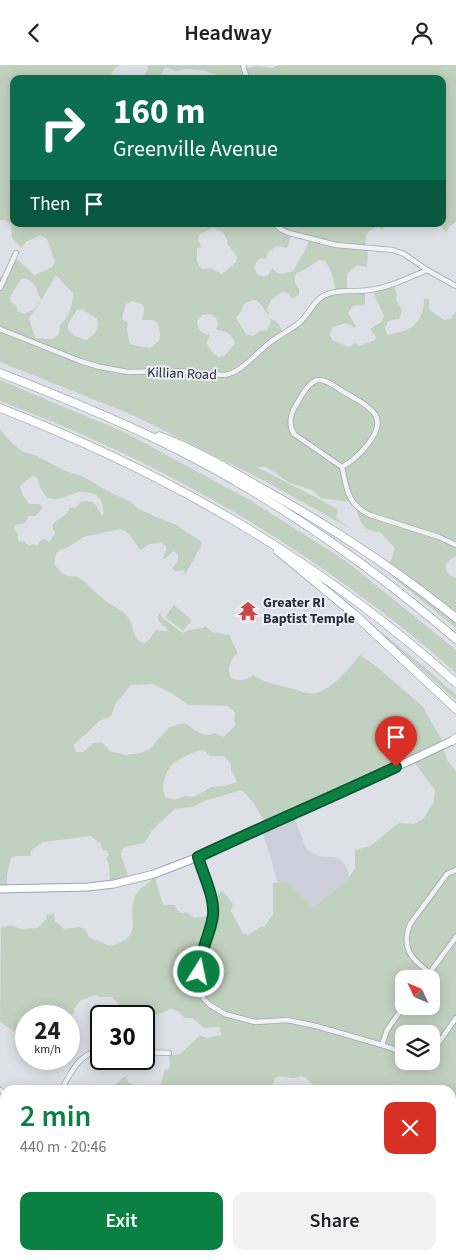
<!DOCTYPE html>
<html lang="en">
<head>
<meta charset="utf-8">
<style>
  body { margin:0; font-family:"Source Sans 3",sans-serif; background:#f2f2f2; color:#202124; height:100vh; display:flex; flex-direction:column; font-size:19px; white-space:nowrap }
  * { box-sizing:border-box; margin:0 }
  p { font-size:16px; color:#757577 }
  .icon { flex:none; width:28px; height:28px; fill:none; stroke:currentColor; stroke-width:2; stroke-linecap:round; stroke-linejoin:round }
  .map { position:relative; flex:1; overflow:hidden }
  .panel { position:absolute; left:0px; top:1020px; width:456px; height:175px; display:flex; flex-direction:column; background:#fff; border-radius:15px 15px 0 0; box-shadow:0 2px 12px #0003 }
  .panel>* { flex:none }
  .banner { position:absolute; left:10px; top:10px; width:436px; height:152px; border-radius:10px; box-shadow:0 2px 12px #0003; background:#0b6e4f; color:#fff; overflow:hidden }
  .needle { width:32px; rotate:314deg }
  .tools { position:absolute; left:395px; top:905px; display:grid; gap:10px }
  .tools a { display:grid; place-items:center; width:45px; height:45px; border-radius:10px; background:#fff; box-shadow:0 2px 12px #0003; font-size:25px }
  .speed { position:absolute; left:15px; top:940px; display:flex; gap:10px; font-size:25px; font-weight:700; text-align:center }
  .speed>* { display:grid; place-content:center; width:65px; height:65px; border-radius:50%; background:#fff; box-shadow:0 2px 12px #0003; line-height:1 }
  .speed small { font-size:12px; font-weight:400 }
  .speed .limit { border:2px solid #111; border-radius:8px; background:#fff; color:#111 }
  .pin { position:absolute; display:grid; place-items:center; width:42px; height:42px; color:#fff; margin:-51px -21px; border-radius:50% 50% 50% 0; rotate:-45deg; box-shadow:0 0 5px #0007 }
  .pin .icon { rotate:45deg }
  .me { position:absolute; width:55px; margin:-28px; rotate:10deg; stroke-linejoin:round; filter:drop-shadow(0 0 4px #0008) }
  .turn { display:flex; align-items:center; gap:18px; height:105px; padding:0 20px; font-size:22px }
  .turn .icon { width:65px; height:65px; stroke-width:2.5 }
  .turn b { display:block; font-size:35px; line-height:42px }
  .then { display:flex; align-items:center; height:48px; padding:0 20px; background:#0003; gap:10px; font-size:19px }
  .round { display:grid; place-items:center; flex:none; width:52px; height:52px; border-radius:10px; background:#f2f2f2 }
  .head { display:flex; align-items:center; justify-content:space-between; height:85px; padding:0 20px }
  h1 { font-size:30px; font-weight:600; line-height:38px; color:#0b8043 }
  .cta { display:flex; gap:10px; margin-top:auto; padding:10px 20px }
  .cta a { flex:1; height:58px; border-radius:10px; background:#0b8043; color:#fff; font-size:20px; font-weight:600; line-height:58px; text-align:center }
  .cta a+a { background:#f2f2f2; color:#202124 }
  header { display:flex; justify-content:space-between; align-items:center; height:65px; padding:0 20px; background:#fff; font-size:22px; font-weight:600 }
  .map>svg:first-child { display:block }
</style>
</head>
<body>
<header><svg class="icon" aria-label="back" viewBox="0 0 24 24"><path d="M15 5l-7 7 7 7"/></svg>Headway<svg class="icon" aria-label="person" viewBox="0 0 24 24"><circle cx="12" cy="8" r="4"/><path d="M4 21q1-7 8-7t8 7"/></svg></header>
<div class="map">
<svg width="456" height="1195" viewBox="0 0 456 1195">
  <rect width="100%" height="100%" fill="#dee0e7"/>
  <polygon fill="#cccfd9" points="294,752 307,785 319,791 338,793 342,796 347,803 349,811 344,818 313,842 288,817 278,818 264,771 261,766"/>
  <g fill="#c1d1bf" fill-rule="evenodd">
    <path d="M 0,0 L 120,0 C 114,4 111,5 111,14 L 14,14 L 14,159 L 385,159 L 383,165 L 377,162 C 365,166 366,171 365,183 L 368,184 L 367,202 L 357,200 L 347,209 L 347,225 L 365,225 L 365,239 L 361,241 L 357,240 L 352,242 L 348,248 L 356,261 L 354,263 C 345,255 343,260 333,262 L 330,269 L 332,275 L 349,282 L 355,278 L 359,281 L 375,275 L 376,272 L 370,264 L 381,257 L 384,251 C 380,241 375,234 373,224 L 393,218 L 397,230 L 396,234 L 402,245 L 399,254 L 388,256 L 385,264 L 388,270 L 407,265 L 409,263 C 420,259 424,245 424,234 L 429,234 L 429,244 L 444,255 L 450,254 L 456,246 L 456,491 C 443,497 441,507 456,513 L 456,554 L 388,500 L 392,493 L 395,483 L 380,467 C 357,466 362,451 351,437 L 321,433 L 312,425 L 290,418 L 266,402 L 257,402 L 338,444 L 336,453 L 351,464 L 261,414 L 135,351 L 0,297 L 0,211 L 4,212 L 14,193 C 24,198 26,204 35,210 L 52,202 L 55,196 L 47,174 L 41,170 L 26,177 L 21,183 L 12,173 L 11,159 L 5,155 L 0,155 ZM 212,163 L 223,167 L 227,174 L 227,178 L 237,192 L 236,197 L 222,209 L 210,203 L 203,204 L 200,202 L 197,197 L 197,184 L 201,181 L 198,174 L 199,170 ZM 292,170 L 309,174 C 306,186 299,195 293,206 C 286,209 278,211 272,203 L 268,210 L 263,212 L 257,209 L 254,203 L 257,196 L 262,193 L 266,194 L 268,187 L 277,181 L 287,183 ZM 319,195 L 325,196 C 331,205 334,214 336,226 L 317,232 L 298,258 L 283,267 L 278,258 L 270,253 L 271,257 L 267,265 L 260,266 L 253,271 L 246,269 L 236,253 L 242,245 L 243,240 C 260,229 259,239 269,251 L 267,244 L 271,235 L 282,227 L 286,227 L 292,233 L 299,230 L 299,224 C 294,218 294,215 296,208 L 306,204 ZM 56,210 L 73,228 C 73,238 69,253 60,260 L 59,269 L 53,274 L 35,273 L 29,253 L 37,242 ZM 21,214 L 27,214 L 36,221 L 37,227 L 41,234 C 37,243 33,245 24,249 L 18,246 L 16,240 L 11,237 L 10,232 ZM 133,236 L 143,240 L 144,245 L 142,255 L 152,255 L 158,258 L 160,269 L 159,276 L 150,283 L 133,280 L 129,277 L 127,265 L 128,258 L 123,255 L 122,252 L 126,239 ZM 82,244 L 97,254 C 100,263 94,271 86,275 L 73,270 L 68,264 L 68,259 L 77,245 ZM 210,249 L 216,253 L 218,259 L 216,265 C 224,264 234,271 235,279 L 224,291 L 218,292 L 213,288 L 206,278 L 210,270 C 201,268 199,266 197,257 L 202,250 Z"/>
    <path d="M 147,0 L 245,0 L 246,3 L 258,1 L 273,3 L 278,0 L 456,0 L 456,157 L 450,161 L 446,168 C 442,162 439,159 431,159 L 442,159 L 442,14 L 307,14 L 304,11 L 300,11 L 297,14 L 223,14 L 220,11 L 203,5 L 188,4 L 176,6 L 165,2 L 160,14 L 144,14 L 148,3 Z"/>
    <path d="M 0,315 L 126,368 L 253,437 L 346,496 L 456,585 L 456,608 C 426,581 395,556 362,532 C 251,449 130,385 0,336 Z"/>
    <path d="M 0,365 L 13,379 L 23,387 L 35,390 L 65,406 L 82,411 L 113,429 L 130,436 L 138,444 L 176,460 L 201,476 L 201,481 L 185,510 L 184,505 L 175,506 L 172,504 L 178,495 L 178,490 L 174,486 L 164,494 L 162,493 L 166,486 L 166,481 L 161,478 L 150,479 L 140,485 C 134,477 131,467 120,464 L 84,472 L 67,483 L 60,485 L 56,488 L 54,499 C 58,504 62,509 68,511 C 72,512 75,510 79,513 C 90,520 98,531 109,538 C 115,542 122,545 127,551 C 136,560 130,576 145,578 C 151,575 152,568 157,565 L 166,566 L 168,565 L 158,555 L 158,551 L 164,544 L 161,549 L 161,552 L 183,568 L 189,565 L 203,563 L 205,561 L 212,567 L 230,570 C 231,578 237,582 237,589 C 229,595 227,605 231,613 C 239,617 246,615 253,610 C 263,617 275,619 286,622 C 295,624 307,630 316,628 C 334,623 349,603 360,590 L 377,602 L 422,641 L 445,680 L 446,682 L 444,685 L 447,695 L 456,706 L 456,1195 L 246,1194 L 249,1190 L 451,1190 L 451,1025 L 324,1025 L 313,1020 L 306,1013 L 301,1011 C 291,1016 286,1010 276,1012 L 270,1025 L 157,1025 L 161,1021 L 164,1006 L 170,1003 L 169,990 L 180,989 L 200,970 L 207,973 L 221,970 L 220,963 L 217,962 L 204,963 L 192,953 L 185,953 L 178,946 L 171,944 L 156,950 L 148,948 L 140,951 L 119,951 C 124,942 118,937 111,932 L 100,932 L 95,930 L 81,935 L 74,944 L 74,948 L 69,952 L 64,950 L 26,951 L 26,974 L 0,957 L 1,862 C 14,859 12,862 23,864 C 27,864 33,863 37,863 L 46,855 L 47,849 L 51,850 L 54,847 L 55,856 L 64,864 L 79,862 L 85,864 L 89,872 L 110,881 C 146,871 126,855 135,831 C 138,824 149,818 155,812 L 163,840 L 175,840 L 177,845 L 182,848 L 186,847 L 194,853 L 209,851 L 215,834 L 222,825 L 233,839 L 231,846 L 243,868 L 248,870 L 262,861 L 264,862 L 273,849 L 273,818 L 288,817 L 313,842 L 344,818 L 355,804 L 355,785 L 370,781 L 399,758 L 414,759 L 424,753 L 434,737 L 435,725 L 415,698 L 413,698 L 352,727 L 268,763 L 253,737 L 242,725 L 207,735 L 193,742 L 175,744 L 153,764 L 144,778 L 129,781 L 122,784 L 121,790 L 129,814 L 110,818 L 109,799 L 106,794 L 109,790 L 107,786 L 102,784 L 101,779 L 91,771 L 43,777 L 31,785 L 30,791 L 16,791 L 11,793 L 7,810 L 7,823 L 0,824 ZM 32,411 L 37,413 C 39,419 41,426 46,431 C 54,439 70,429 79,427 C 84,426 89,428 95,429 L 101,435 L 104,448 L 102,451 C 94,439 97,434 80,437 L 77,442 L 69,443 C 68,455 46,453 55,468 L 49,477 L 44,474 L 41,475 L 37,481 L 33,479 L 29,481 L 25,477 L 18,476 L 18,469 L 14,463 L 15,460 L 25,458 L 29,451 L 35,451 L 42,444 L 43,442 L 39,439 L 29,439 L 22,429 L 20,421 ZM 152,619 L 173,629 L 188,640 L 228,641 L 235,648 L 234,656 L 236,660 L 223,672 L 215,668 C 202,674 195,664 185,658 L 169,662 L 150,684 L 141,688 L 125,690 L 110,686 L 102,677 L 94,678 L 83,687 L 76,687 L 73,680 L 86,669 L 99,656 L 111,651 L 116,638 L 131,620 ZM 199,685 L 205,686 L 210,691 L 224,691 L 231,699 L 231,706 L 233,708 L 237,717 L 225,721 L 211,722 L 194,732 L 185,731 L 177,734 L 166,733 C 159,722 166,701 178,695 C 185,691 192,689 199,685 ZM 404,914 L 431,914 L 431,941 L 404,941 ZM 404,969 L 431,969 L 431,996 L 404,996 Z"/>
    <polygon points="389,509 411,522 456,558 456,563"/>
    <polygon points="174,540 192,555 183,566 165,552"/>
    <polygon points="357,547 430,607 456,630 456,635"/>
    <polygon points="125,1011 128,1017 144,1025 109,1025"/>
    <polygon points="60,1190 177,1190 178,1195 64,1195"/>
  </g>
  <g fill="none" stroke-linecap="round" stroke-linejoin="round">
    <defs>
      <g id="street">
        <polyline points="243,0 247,14"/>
        <polyline points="275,159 282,165 289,168 336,180 393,185 404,189 427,205 456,221"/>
        <polyline points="0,223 16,188"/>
        <path d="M 0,264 L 80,296 L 100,302 L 128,307 L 175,306 L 225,310 C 243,306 254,290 268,279 C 278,271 291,265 300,257 C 309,249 313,237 323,231 C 337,223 354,228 369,225 C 388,223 408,213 427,205"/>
        <path d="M 342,402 C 356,394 388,365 374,348 C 366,338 352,332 342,326 C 336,322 326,314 318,315 C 308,317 301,332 296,340 C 290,350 288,359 294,369 L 342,402 C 347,425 347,439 370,450 L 439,472 L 456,480"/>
        <polyline points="198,792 213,840 213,851 199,896 199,918 203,933 210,940 225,949 255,957 287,955 316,961 382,980 404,988"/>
        <path d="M 429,907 C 411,894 401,883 410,859 L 447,809 L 456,805"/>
        <polyline points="425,914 456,872"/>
        <polyline points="382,980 387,965 404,941"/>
        <polyline points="431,985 435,983 456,953"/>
        <polyline points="144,987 169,988"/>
        <polyline points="0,1025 5,1028"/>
        <path d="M 61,1025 C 71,1008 79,988 101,985"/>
        <polyline points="203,1195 204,1190"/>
      </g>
      <polyline id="primary" points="0,824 88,822 114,819 154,809 198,792 268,759 311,742 456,674"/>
      <g id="highway">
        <path d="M 0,308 C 54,329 108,351 160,376 C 267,428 366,497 456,574"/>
        <path d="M 0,343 C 169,409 321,496 456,618"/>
        <path d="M 159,371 C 192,383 224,401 254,419 C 325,458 393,502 456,553"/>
        <polyline points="278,486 354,549 456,644"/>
        <polyline points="452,676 456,673"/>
      </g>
    </defs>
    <use href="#street" stroke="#a4a7b1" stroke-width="6"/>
    <use href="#primary" stroke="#9ea3b2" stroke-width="9"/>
    <use href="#highway" stroke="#868c9d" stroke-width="9"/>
    <use href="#street" stroke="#f0f2f5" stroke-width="4.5"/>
    <use href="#primary" stroke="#fff" stroke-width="7"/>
    <use href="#highway" stroke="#fff" stroke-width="8"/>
  </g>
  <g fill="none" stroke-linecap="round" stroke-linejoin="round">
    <defs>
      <path id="route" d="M 199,907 C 199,887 211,869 213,850 C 215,833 203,809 198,792 C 264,761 330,733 396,702"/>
    </defs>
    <use href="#route" stroke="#07532c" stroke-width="12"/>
    <use href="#route" stroke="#0b8043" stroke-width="9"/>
  </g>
  <defs>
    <symbol id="temple-bare" viewBox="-9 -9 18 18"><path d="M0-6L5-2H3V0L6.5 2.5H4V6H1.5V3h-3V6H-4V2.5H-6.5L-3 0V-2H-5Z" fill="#c84749" stroke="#edeff5" stroke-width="2.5" paint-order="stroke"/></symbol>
  </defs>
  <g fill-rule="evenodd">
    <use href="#temple-bare" x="234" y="532" width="28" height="28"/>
  </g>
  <g text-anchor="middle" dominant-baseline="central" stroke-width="4" stroke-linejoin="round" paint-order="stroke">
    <g font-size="14" fill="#282d3d" stroke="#edeff5">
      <text transform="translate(182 309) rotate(2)">Killian Road</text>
    </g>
    <g font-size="14" font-weight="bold" fill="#282d3d" stroke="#edeff5" text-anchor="start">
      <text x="263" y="538">Greater RI<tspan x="263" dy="16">Baptist Temple</tspan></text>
    </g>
  </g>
</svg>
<div class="tools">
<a><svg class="needle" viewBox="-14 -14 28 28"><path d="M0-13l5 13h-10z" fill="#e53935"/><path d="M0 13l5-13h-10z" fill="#757577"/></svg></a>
<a><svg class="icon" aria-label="layers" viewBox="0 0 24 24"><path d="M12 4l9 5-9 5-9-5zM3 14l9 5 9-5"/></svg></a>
</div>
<div class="speed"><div>24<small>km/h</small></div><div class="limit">30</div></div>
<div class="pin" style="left:396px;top:702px;background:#d93025"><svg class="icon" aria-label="arrive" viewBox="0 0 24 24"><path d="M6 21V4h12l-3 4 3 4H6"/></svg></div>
<svg class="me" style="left:199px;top:907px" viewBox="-20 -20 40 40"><circle r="17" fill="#0b8043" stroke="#fff" stroke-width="3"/><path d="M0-11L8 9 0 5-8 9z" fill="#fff"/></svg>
<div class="banner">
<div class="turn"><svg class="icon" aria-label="right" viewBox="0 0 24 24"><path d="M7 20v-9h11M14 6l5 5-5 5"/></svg><div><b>160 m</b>Greenville Avenue</div></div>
<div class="then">Then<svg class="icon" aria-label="arrive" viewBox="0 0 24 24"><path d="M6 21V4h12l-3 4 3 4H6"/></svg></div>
</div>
<section class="panel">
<div class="head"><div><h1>2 min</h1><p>440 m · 20:46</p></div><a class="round" style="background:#d93025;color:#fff"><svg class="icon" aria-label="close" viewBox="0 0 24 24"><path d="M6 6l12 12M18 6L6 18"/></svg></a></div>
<div class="cta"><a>Exit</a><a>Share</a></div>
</section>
</div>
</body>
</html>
